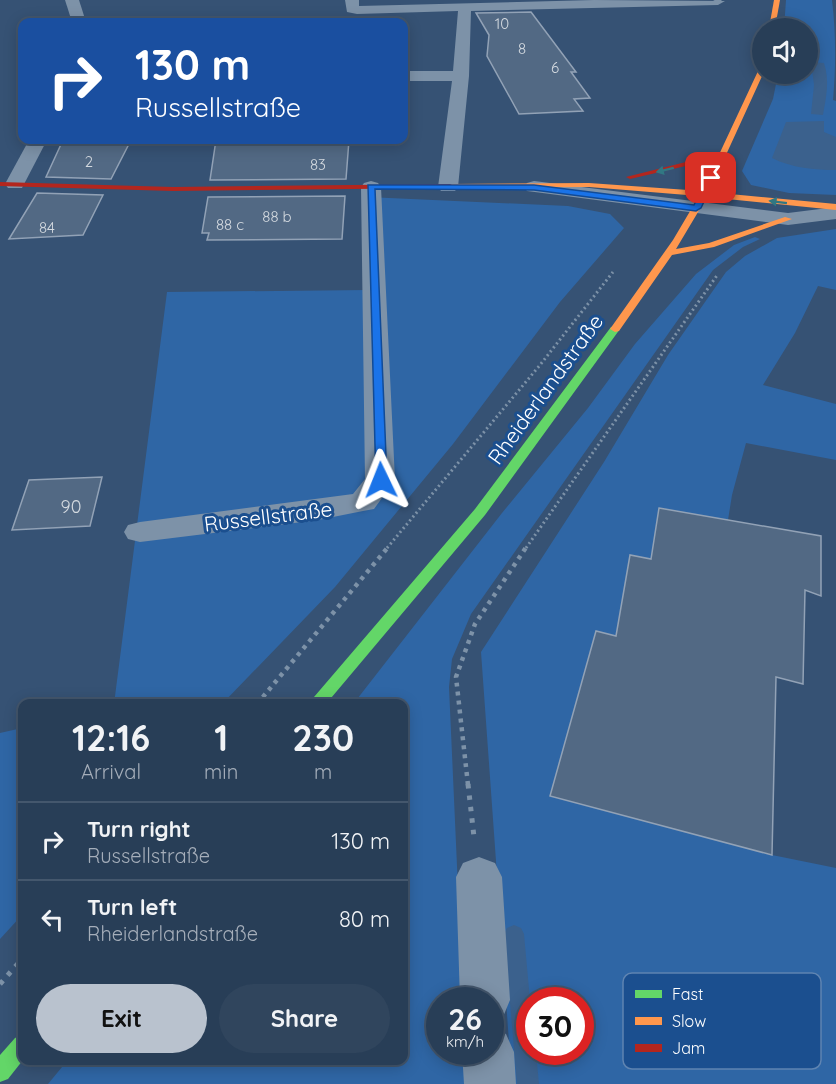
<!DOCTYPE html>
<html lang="en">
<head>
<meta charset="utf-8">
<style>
  body { margin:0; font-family:Quicksand,sans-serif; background:#30455d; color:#f1f3f6; height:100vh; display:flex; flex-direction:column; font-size:22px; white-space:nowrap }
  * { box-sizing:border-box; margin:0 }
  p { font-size:20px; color:#a5aeba }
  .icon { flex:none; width:33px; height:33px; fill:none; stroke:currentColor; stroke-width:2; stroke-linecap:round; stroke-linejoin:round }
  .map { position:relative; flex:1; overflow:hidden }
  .details { position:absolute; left:18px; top:699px; width:390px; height:366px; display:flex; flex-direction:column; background:#283e57; border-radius:12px; box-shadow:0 3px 15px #0003,0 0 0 2px #44576d }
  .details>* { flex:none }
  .top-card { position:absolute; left:18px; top:18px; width:390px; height:126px; border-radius:12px; box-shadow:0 3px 15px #0003,0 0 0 2px #44576d; background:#1a4fa0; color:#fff; overflow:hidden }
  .fabs { position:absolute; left:752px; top:18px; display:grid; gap:12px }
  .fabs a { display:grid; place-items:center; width:66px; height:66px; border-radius:50%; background:#283e57; box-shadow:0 3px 15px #0003,0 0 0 2px #44576d; font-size:30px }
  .speed { position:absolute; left:426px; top:987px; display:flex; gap:12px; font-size:30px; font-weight:700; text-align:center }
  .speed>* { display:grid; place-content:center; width:78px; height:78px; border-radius:50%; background:#283e57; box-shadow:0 3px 15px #0003,0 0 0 2px #44576d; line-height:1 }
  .speed small { font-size:15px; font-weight:400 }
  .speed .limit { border:9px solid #d22; background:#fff; color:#111 }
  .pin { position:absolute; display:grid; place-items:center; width:51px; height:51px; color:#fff; margin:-26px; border-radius:12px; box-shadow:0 3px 9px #0006 }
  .me { position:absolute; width:66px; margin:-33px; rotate:358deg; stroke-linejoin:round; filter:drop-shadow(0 0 4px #0008) }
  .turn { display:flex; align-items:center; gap:21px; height:126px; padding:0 18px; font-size:27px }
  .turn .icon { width:78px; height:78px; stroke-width:2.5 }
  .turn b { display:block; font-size:42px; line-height:51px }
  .eta { display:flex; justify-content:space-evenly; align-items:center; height:102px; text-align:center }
  .eta b { font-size:36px; font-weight:700; line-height:42px }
  .action { display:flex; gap:12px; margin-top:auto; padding:12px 18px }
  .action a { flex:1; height:69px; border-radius:36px; background:#b9c2ce; color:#111; font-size:24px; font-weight:700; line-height:69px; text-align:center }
  .action a+a { background:#30455d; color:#f1f3f6 }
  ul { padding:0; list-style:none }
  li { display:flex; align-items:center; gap:18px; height:78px; padding:0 18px; border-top:2px solid #44576d }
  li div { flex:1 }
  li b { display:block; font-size:22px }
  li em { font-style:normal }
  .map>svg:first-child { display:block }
</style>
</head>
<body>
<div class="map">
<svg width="836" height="1084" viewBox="0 0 836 1084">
  <rect width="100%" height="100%" fill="#365274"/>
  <g fill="#2f66a5" fill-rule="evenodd">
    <path d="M 786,0 L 832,0 C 836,33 836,67 833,100 L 836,101 L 836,195 L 789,193 L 751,185 L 742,171 L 773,99 L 778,74 L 807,74 L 807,28 L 784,28 Z"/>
    <polygon points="367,197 568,206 610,214 624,228 560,302 453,444 335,587 223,703 114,704 167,292 368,290"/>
    <path d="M 836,229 L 836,290 L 818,286 L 795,333 L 763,385 L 836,404 L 836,460 L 746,443 L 732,495 L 728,520 L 659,508 L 651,559 L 630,556 L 616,636 L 596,631 L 550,796 L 772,855 L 836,868 L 836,1084 L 512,1084 L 481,652 L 604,462 L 668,355 L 726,272 L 745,256 L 777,238 ZM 530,1000 L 580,1000 L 580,1052 L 530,1052 Z"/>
    <polygon points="755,237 760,239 743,247 713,270 471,614 452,659 449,687 463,1000 440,1000 440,1052 466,1052 467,1084 48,1084 67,1061 404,1060 404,704 354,703 502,513 588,408 635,344 696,274 734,245"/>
    <polygon points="22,728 22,915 0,939 0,733"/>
  </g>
  <g fill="#3b618d">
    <path d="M 811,62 L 824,63 C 830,81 826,98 823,115 L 811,114 L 814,85 Z"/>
    <path d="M 824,121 L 824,132 L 836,137 L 836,170 C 814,170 792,168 772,158 L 786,122 Z"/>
  </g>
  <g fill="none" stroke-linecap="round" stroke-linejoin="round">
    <polygon fill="#3b618d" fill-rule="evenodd" points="514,925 521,928 524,934 530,1000 530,1052 536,1052 539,1084 517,1084 504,934 507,928"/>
  </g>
  <g fill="#526984" stroke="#92a2b6" stroke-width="1.5">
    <polygon points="531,12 576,72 571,72 590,98 574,99 583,111 519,114 487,56 489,35 476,13"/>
    <polygon points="63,140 131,140 111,179 46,177"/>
    <polygon points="216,140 349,140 346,179 210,180"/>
    <polygon points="37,193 103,195 83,235 9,239"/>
    <polygon points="345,196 342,239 207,240 209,233 202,233 208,197"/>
    <polygon points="102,477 90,526 12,530 29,480"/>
    <polygon points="659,508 821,536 821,596 805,590 803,684 776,677 772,855 550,796 596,631 616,636 630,555 651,559"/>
  </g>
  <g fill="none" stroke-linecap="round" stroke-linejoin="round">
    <g stroke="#7d92a8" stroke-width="3" stroke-dasharray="2 3" stroke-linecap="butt">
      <polyline points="387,548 540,365 613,272"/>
      <polyline points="526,548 718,274"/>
    </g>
    <g stroke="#7d92a8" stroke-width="4.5" stroke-dasharray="4 5" stroke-linecap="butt">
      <polyline points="257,704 389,546"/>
      <polyline points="468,785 456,677 475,624 527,546"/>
    </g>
    <g stroke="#7d92a8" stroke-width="5" stroke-dasharray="4.5 7" stroke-linecap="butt">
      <polyline points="468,784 474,837"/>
      <polyline points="0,984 22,959"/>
    </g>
    <polygon fill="#7d92a8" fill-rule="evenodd" points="713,0 721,0 722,1 718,3"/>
    <g fill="#7d92a8" fill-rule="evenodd">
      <polygon points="65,0 79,0 86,22 72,22"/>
      <polygon points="345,0 359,0 359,6 594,0 725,1 718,5 471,11 469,76 458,187 455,191 441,191 438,187 452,81 404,81 404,71 453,71 458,11 357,14 347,12"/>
      <polygon points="29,140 47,140 22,188 8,188 5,184"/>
      <polygon points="371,181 378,183 381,187 395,480 374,509 363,511 318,520 140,542 128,539 124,532 128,525 140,522 353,494 365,479 361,187 364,183"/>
      <polygon points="534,181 788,213 836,207 836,219 788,225 527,191 524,187 527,183"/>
      <polygon points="479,857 495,863 502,877 510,1000 503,1017 490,1022 490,1000 460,1000 456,877 463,863"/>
      <polygon points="490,1027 506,1034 514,1052 516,1084 464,1084 462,1052 490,1052"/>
    </g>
    <g fill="#63d668" fill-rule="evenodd">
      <polygon points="615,326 620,329 485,515 326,704 308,704 475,509 611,327"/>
      <polygon points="22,1035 23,1060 8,1079 0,1082 0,1055 15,1038"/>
    </g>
    <g fill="#ff974d" fill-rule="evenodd">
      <polygon points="774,0 780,0 775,28 769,28"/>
      <polygon points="762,67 763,74 709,192 836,204 836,210 707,197 676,249 709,243 785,217 792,219 714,247 672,255 619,331 615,332 610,329 673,240 699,196 589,187 450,188 446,186 450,184 589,183 702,191 759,69"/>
    </g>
    <g fill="#b3261e" fill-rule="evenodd">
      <polygon points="722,157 725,157 725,161 690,165 630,179 626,177 690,161"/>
      <polygon points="0,182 173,187 450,184 454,186 450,188 173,191 0,186"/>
    </g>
  </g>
  <defs><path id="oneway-solid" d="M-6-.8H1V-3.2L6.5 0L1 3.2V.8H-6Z" transform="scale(1.5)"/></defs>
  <g fill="#317883">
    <use href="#oneway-solid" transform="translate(665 170) rotate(166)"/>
    <use href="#oneway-solid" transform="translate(778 202) rotate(-173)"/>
  </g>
  <polygon fill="#1a73e8" stroke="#114b97" stroke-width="1.5" points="708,176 715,178 701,208 696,211 534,190 375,189 387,480 381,484 376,483 368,185 534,185 694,205"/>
  <g text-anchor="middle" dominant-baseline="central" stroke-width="6" stroke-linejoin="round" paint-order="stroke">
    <g font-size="15" fill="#d4dae0">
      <text x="502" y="23">10</text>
      <text x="522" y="48">8</text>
      <text x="555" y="67">6</text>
      <text x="89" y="161">2</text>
      <text x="318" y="164">83</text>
      <text x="277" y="216">88 b</text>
      <text x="230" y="224">88 c</text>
      <text x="47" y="227">84</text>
    </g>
    <g font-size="18" fill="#d4dae0">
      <text x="71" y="506">90</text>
    </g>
    <g font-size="21" fill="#fff" stroke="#1b4f8f">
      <text transform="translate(545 389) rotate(-54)">Rheiderlandstraße</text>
      <text transform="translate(268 516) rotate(-7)">Russellstraße</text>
    </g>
  </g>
  <rect x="623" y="973" width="198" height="96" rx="9" fill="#1b4f8f" stroke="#5f84b1" stroke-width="1.5"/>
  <rect x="635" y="990" width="27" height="8" fill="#63d668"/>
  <rect x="635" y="1017" width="27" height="8" fill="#ff974d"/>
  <rect x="635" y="1044" width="27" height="8" fill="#b3261e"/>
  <g font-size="16" fill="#fff">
    <text x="672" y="1000">Fast</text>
    <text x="672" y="1027">Slow</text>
    <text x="672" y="1054">Jam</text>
  </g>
</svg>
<div class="fabs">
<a><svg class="icon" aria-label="sound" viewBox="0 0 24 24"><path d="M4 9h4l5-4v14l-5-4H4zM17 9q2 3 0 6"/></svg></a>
</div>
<div class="speed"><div>26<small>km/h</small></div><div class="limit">30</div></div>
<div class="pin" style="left:711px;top:178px;background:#d93025"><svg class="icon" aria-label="arrive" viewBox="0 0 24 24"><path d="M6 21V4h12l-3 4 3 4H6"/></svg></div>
<svg class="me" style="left:381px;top:480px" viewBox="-20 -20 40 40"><path d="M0-17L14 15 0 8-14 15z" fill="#1a73e8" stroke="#fff" stroke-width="4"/></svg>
<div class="top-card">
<div class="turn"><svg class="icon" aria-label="right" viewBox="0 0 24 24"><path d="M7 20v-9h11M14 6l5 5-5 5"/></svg><div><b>130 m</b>Russellstraße</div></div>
</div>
<section class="details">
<div class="eta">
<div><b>12:16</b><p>Arrival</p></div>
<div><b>1</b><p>min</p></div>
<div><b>230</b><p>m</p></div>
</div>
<ul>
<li><svg class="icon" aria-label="right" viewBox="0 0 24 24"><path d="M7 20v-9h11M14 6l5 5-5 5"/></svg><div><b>Turn right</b><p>Russellstraße</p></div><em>130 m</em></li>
<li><svg class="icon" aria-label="left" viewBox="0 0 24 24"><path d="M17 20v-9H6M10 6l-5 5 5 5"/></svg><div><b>Turn left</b><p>Rheiderlandstraße</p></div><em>80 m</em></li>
</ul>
<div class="action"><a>Exit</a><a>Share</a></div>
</section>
</div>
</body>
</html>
